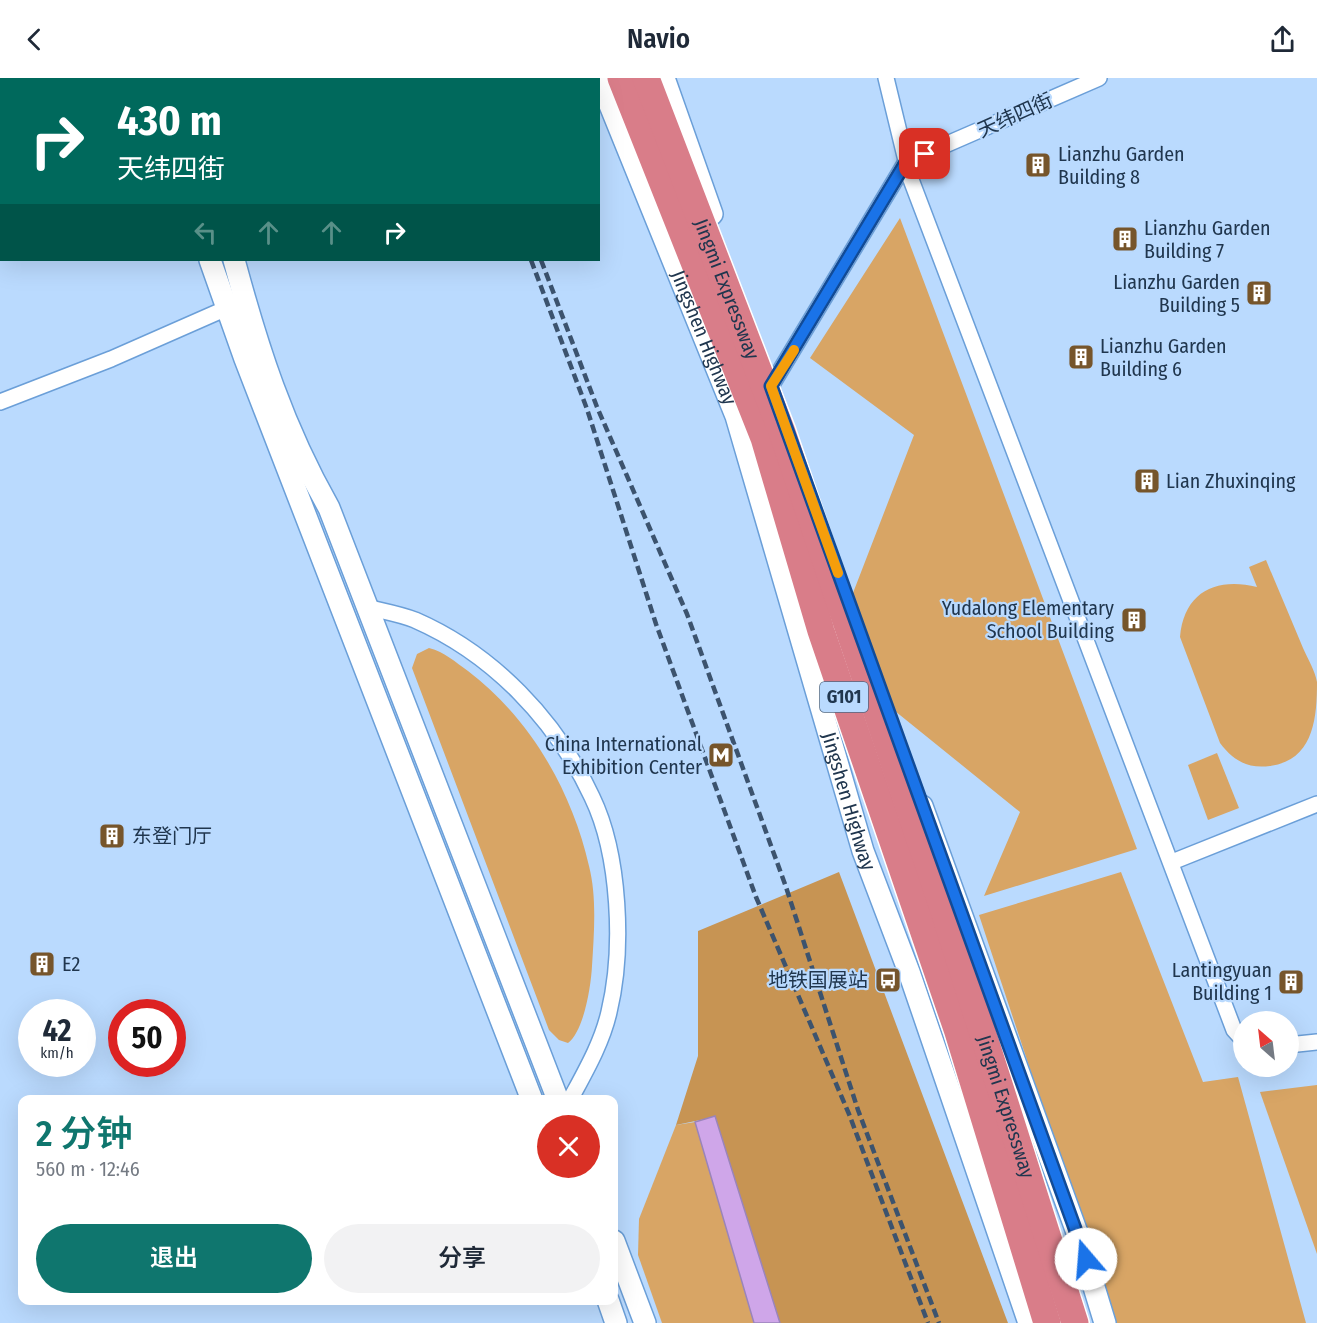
<!DOCTYPE html>
<html lang="zh">
<head>
<meta charset="utf-8">
<style>
  body { margin:0; font-family:"Fira Sans Condensed","Noto Sans SC",sans-serif; background:#f2f2f3; color:#1f2937; height:100vh; display:flex; flex-direction:column; font-size:22px; white-space:nowrap }
  * { box-sizing:border-box; margin:0 }
  p { font-size:20px; color:#747a83 }
  .icon { flex:none; width:33px; height:33px; fill:none; stroke:currentColor; stroke-width:2; stroke-linecap:round; stroke-linejoin:round }
  .map { position:relative; flex:1; overflow:hidden }
  .panel { position:absolute; left:18px; top:1017px; width:600px; height:210px; display:flex; flex-direction:column; background:#fff; border-radius:12px; box-shadow:0 6px 24px #0002 }
  .panel>* { flex:none }
  .banner { position:absolute; left:0px; top:0px; width:600px; height:183px; box-shadow:0 6px 24px #0002; background:#00695c; color:#fff; overflow:hidden }
  .needle { width:39px; rotate:332deg }
  .fabs { position:absolute; left:1233px; top:933px; display:grid; gap:12px }
  .fabs a { display:grid; place-items:center; width:66px; height:66px; border-radius:50%; background:#fff; box-shadow:0 6px 24px #0002; font-size:30px }
  .speed { position:absolute; left:18px; top:921px; display:flex; gap:12px; font-size:30px; font-weight:700; text-align:center }
  .speed>* { display:grid; place-content:center; width:78px; height:78px; border-radius:50%; background:#fff; box-shadow:0 6px 24px #0002; line-height:1 }
  .speed small { font-size:15px; font-weight:400 }
  .speed .limit { border:9px solid #d22; background:#fff; color:#111 }
  .pin { position:absolute; display:grid; place-items:center; width:51px; height:51px; color:#fff; margin:-26px; border-radius:12px; box-shadow:0 3px 9px #0006 }
  .me { position:absolute; width:66px; margin:-33px; rotate:342deg; stroke-linejoin:round; filter:drop-shadow(0 0 4px #0008) }
  .turn { display:flex; align-items:center; gap:21px; height:126px; padding:0 18px; font-size:27px }
  .turn .icon { width:78px; height:78px; stroke-width:2.5 }
  .turn b { display:block; font-size:42px; line-height:51px }
  .lanes { display:flex; align-items:center; height:57px; padding:0 18px; background:#0003; justify-content:center; gap:30px; direction:ltr }
  .lanes .off { opacity:.35 }
  .round { display:grid; place-items:center; flex:none; width:63px; height:63px; border-radius:32px; background:#f2f2f3 }
  .overview { display:flex; align-items:center; justify-content:space-between; height:102px; padding:0 18px }
  h1 { font-size:36px; font-weight:600; line-height:45px; color:#0f766e }
  .button { display:flex; gap:12px; margin-top:auto; padding:12px 18px }
  .button a { flex:1; height:69px; border-radius:36px; background:#0f766e; color:#fff; font-size:24px; font-weight:600; line-height:69px; text-align:center }
  .button a+a { background:#f2f2f3; color:#1f2937 }
  header { display:flex; justify-content:space-between; align-items:center; height:78px; padding:0 18px; background:#fff; font-size:27px; font-weight:600 }
  .map>svg:first-child { display:block }
</style>
</head>
<body>
<header><svg class="icon" aria-label="back" viewBox="0 0 24 24"><path d="M15 5l-7 7 7 7"/></svg>Navio<svg class="icon" aria-label="share" viewBox="0 0 24 24"><path d="M12 15V3M7 8l5-5 5 5M5 13v7h14v-7"/></svg></header>
<div class="map">
<svg width="1317" height="1245" viewBox="0 0 1317 1245">
  <rect width="100%" height="100%" fill="#badafe"/>
  <g fill="#d8a565">
    <polygon points="900,140 1137,771 984,818 1020,734 864,608 841,546 914,357 810,280"/>
    <path d="M 1266,482 C 1278,511 1291,541 1303,570 C 1308,581 1315,593 1317,604 C 1317,642 1313,682 1270,688 C 1247,691 1233,682 1220,665 L 1180,559 C 1184,514 1216,499 1257,509 L 1249,489 Z"/>
    <path d="M 429,570 C 445,574 455,584 468,593 C 530,640 572,713 589,788 C 597,819 594,856 592,888 C 591,908 584,953 568,965 L 559,962 L 549,952 L 412,590 L 417,576 Z"/>
    <polygon points="1217,675 1239,730 1208,742 1188,687"/>
    <polygon points="1121,794 1203,1004 1238,999 1306,1245 1114,1245 979,837"/>
    <polygon points="1317,1007 1317,1176 1260,1014"/>
    <polygon points="695,1044 754,1245 662,1245 638,1177 639,1141 676,1047"/>
  </g>
  <polygon fill="#c79453" points="839,794 1008,1245 780,1245 715,1039 676,1047 698,978 698,853"/>
  <polygon fill="#cfa6e9" stroke="#9a84ba" stroke-width="1.5" points="715,1038 780,1245 754,1245 695,1044"/>
  <g fill="none" stroke-linecap="round" stroke-linejoin="round">
    <defs>
      <g id="street">
        <polyline points="886,0 910,99 1234,952 1244,963"/>
        <polyline points="771,308 906,84 1099,0"/>
        <polyline points="0,324 111,281 227,230"/>
        <path d="M 366,529 C 382,533 400,536 415,542 C 493,576 556,642 592,719 C 620,777 624,872 609,934 C 602,965 585,994 570,1022"/>
        <polyline points="1172,784 1317,726"/>
        <polyline points="1288,967 1317,964"/>
      </g>
      <g id="secondary">
        <polyline points="144,0 145,2"/>
        <polyline points="168,0 168,2"/>
        <path id="s1" d="M 599,0 L 736,338 L 863,773 L 909,894 L 1029,1245"/>
        <polyline points="664,0 712,136"/>
        <polyline points="210,182 245,281 532,1022"/>
        <path d="M 234,182 C 258,271 283,349 329,430 L 558,1022"/>
        <polyline points="922,728 1079,1160 1105,1245"/>
        <polyline points="614,1163 645,1245"/>
        <polyline points="608,1222 616,1245"/>
      </g>
      <g id="highway">
        <polyline points="621,0 764,360 821,553 958,954 1047,1245"/>
        <path id="s2" d="M 646,0 L 782,354 L 940,821 L 1075,1245"/>
      </g>
    </defs>
    <use href="#street" stroke="#6b9fd8" stroke-width="18"/>
    <use href="#secondary" stroke="#6b9fd8" stroke-width="24"/>
    <use href="#highway" stroke="#fff" stroke-width="30"/>
    <use href="#street" stroke="#fff" stroke-width="15"/>
    <use href="#secondary" stroke="#fff" stroke-width="21"/>
    <use href="#highway" stroke="#d97d89" stroke-width="27"/>
    <g stroke="#3c536e" stroke-width="4.5" stroke-dasharray="9 4.5" stroke-linecap="butt">
      <polyline points="463,0 464,2"/>
      <polyline points="474,0 474,2"/>
      <polyline points="531,182 587,331 656,546 756,819 849,1036 928,1245"/>
      <polyline points="541,182 597,329 687,536 786,809 858,1032 939,1245"/>
    </g>
  </g>
  <g fill="none" stroke-linecap="round" stroke-linejoin="round">
    <defs>
      <polyline id="route" points="925,76 906,84 771,308 1086,1181"/>
    </defs>
    <use href="#route" stroke="#114b97" stroke-width="15"/>
    <use href="#route" stroke="#1a73e8" stroke-width="10"/>
    <polyline stroke="#f59e0b" stroke-width="10" points="794,272 771,308 838,495"/>
  </g>
  <defs>
    <symbol id="building-square" viewBox="-11 -11 22 22"><rect x="-9" y="-9" width="18" height="18" rx="4" fill="#76552b" stroke="#badafe"/><path d="M-4-6H4V6H1V3H-1V6H-4ZM-2.5-4.3h1.7v1.8h-1.7ZM.8-4.3h1.7v1.8H.8ZM-2.5-1h1.7V.8h-1.7ZM.8-1h1.7V.8H.8Z" fill="#fff"/></symbol>
    <symbol id="metro-square" viewBox="-11 -11 22 22"><rect x="-9" y="-9" width="18" height="18" rx="4" fill="#76552b" stroke="#badafe"/><path d="M-5.5 5V-5H-3L0 0L3-5H5.5V5H3V-.5L0 4L-3-.5V5Z" fill="#fff"/></symbol>
    <symbol id="bus-square" viewBox="-11 -11 22 22"><rect x="-9" y="-9" width="18" height="18" rx="4" fill="#76552b" stroke="#badafe"/><path d="M-5-6H5V4H4V6H2V4H-2V6H-4V4H-5ZM-3.5-4V0h7V-4ZM-3.5 1.2v1.5H-2V1.2ZM2 1.2v1.5H3.5V1.2Z" fill="#fff"/></symbol>
  </defs>
  <g fill-rule="evenodd">
    <use href="#building-square" x="1023" y="72" width="30" height="30"/>
    <use href="#building-square" x="1110" y="146" width="30" height="30"/>
    <use href="#building-square" x="1244" y="200" width="30" height="30"/>
    <use href="#building-square" x="1066" y="264" width="30" height="30"/>
    <use href="#building-square" x="1132" y="388" width="30" height="30"/>
    <use href="#building-square" x="1119" y="527" width="30" height="30"/>
    <use href="#metro-square" x="706" y="662" width="30" height="30"/>
    <use href="#building-square" x="97" y="743" width="30" height="30"/>
    <use href="#building-square" x="27" y="871" width="30" height="30"/>
    <use href="#bus-square" x="873" y="887" width="30" height="30"/>
    <use href="#building-square" x="1276" y="889" width="30" height="30"/>
  </g>
  <g text-anchor="middle" dominant-baseline="central" stroke-width="4.5" stroke-linejoin="round" paint-order="stroke">
    <rect fill="#badafe" stroke="#4e6783" stroke-width="1.5" x="820" y="604" width="48" height="30" rx="4.5"/>
    <g font-size="18" font-weight="bold" fill="#20364e">
      <text x="844" y="619">G101</text>
    </g>
    <g font-size="20" fill="#20364e" stroke="#badafe">
      <text transform="translate(1015 37) rotate(-24)">天纬四街</text>
      <text stroke="none"><textPath href="#s2" startOffset="226">Jingmi Expressway</textPath></text>
      <text stroke="none"><textPath href="#s1" startOffset="280">Jingshen Highway</textPath></text>
      <text stroke="none"><textPath href="#s1" startOffset="766">Jingshen Highway</textPath></text>
      <text stroke="none"><textPath href="#s2" startOffset="1090">Jingmi Expressway</textPath></text>
    </g>
    <g font-size="20" fill="#20364e" stroke="#badafe" text-anchor="start">
      <text x="1058" y="76">Lianzhu Garden<tspan x="1058" dy="23">Building 8</tspan></text>
      <text x="1144" y="150">Lianzhu Garden<tspan x="1144" dy="23">Building 7</tspan></text>
      <text x="1240" y="204" text-anchor="end">Lianzhu Garden<tspan x="1240" dy="23">Building 5</tspan></text>
      <text x="1100" y="268">Lianzhu Garden<tspan x="1100" dy="23">Building 6</tspan></text>
      <text x="1166" y="403">Lian Zhuxinqing</text>
      <text x="1114" y="530" text-anchor="end">Yudalong Elementary<tspan x="1114" dy="23">School Building</tspan></text>
      <text x="702" y="666" text-anchor="end">China International<tspan x="702" dy="23">Exhibition Center</tspan></text>
      <text x="132" y="758">东登门厅</text>
      <text x="62" y="886">E2</text>
      <text x="1272" y="892" text-anchor="end">Lantingyuan<tspan x="1272" dy="23">Building 1</tspan></text>
      <text x="868" y="902" text-anchor="end">地铁国展站</text>
    </g>
  </g>
</svg>
<div class="fabs">
<a><svg class="needle" viewBox="-14 -14 28 28"><path d="M0-13l5 13h-10z" fill="#e53935"/><path d="M0 13l5-13h-10z" fill="#747a83"/></svg></a>
</div>
<div class="speed"><div>42<small>km/h</small></div><div class="limit">50</div></div>
<div class="pin" style="left:925px;top:76px;background:#d93025"><svg class="icon" aria-label="arrive" viewBox="0 0 24 24"><path d="M6 21V4h12l-3 4 3 4H6"/></svg></div>
<svg class="me" style="left:1086px;top:1181px" viewBox="-20 -20 40 40"><circle r="19" fill="#fff"/><path d="M0-13L10 11 0 6-10 11z" fill="#1a73e8"/></svg>
<div class="banner">
<div class="turn"><svg class="icon" aria-label="right" viewBox="0 0 24 24"><path d="M7 20v-9h11M14 6l5 5-5 5"/></svg><div><b>430 m</b>天纬四街</div></div>
<div class="lanes"><svg class="icon off" aria-label="left" viewBox="0 0 24 24"><path d="M17 20v-9H6M10 6l-5 5 5 5"/></svg><svg class="icon off" aria-label="ahead" viewBox="0 0 24 24"><path d="M12 20V5M6 11l6-6 6 6"/></svg><svg class="icon off" aria-label="ahead" viewBox="0 0 24 24"><path d="M12 20V5M6 11l6-6 6 6"/></svg><svg class="icon" aria-label="right" viewBox="0 0 24 24"><path d="M7 20v-9h11M14 6l5 5-5 5"/></svg></div>
</div>
<section class="panel">
<div class="overview"><div><h1>2 分钟</h1><p>560 m · 12:46</p></div><a class="round" style="background:#d93025;color:#fff"><svg class="icon" aria-label="close" viewBox="0 0 24 24"><path d="M6 6l12 12M18 6L6 18"/></svg></a></div>
<div class="button"><a>退出</a><a>分享</a></div>
</section>
</div>
</body>
</html>
